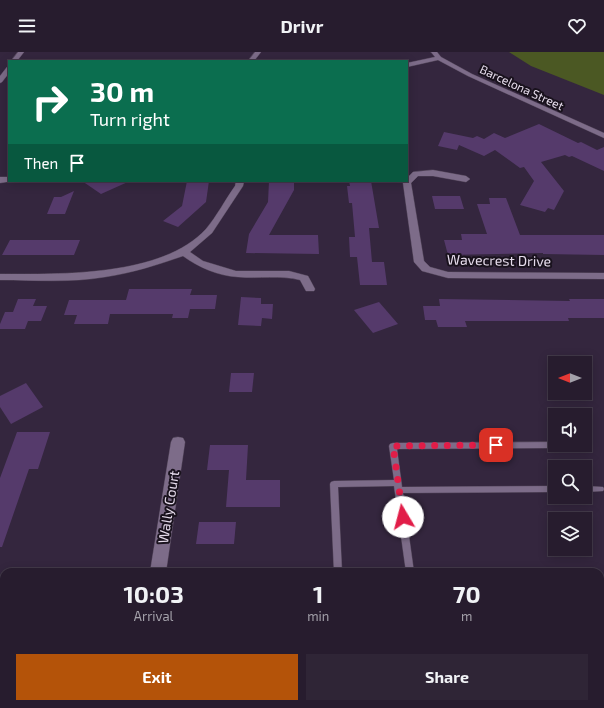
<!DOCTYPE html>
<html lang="en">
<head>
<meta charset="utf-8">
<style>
  body { margin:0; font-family:"Exo 2",sans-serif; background:#2f2536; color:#f1f3f6; height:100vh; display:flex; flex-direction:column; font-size:15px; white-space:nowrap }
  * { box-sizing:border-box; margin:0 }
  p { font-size:13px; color:#a4a1aa }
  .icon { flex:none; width:22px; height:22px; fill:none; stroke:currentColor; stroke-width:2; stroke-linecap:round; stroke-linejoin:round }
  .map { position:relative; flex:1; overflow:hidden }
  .details { position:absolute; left:0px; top:516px; width:604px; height:140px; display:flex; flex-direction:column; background:#271c2e; border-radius:12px 12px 0 0; box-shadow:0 2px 10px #0003,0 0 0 1px #433a4a }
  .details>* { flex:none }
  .guide { position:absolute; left:8px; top:8px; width:400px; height:122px; border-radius:0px; box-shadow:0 2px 10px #0003,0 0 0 1px #433a4a; background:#0b6e4f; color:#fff; overflow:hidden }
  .needle { width:26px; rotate:270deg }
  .buttons { position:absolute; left:548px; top:304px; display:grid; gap:8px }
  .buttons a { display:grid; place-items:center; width:44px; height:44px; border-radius:0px; background:#271c2e; box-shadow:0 2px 10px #0003,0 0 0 1px #433a4a; font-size:20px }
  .pin { position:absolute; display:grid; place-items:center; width:34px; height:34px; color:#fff; margin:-17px; border-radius:8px; box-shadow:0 2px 6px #0006 }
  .me { position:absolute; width:44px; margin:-22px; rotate:352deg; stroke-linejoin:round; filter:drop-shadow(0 0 3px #0008) }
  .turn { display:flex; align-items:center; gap:14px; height:84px; padding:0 16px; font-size:18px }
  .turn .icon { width:52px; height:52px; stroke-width:2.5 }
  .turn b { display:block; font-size:28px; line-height:34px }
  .then { display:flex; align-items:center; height:38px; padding:0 16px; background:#0003; gap:8px; font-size:15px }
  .eta { display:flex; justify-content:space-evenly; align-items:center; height:68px; text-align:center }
  .eta b { font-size:24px; font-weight:700; line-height:28px }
  .cta { display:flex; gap:8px; margin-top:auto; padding:8px 16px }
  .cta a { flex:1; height:46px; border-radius:0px; background:#b45309; color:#fff; font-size:16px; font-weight:700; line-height:46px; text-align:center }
  .cta a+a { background:#2f2536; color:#f1f3f6 }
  header { display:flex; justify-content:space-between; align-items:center; height:52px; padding:0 16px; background:#271c2e; font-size:18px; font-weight:700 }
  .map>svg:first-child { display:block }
</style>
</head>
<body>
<header><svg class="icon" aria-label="menu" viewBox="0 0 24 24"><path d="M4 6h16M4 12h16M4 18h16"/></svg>Drivr<svg class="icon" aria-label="heart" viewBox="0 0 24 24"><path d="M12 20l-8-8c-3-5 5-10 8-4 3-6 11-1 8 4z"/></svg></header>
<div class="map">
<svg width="604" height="656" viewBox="0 0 604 656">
  <rect width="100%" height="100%" fill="#34263e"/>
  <polygon fill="#4b5823" points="509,0 604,0 604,43 531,14"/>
  <g fill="#553a6b">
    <polygon points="539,72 578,91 581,90 597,98 604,95 604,119 572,104 569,105 565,103 541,110 564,139 554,158 548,156 545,160 520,153 534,129 524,115 520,116 495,98 484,104 459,93 457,98 438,94 444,80 473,86 477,84 484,87 494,81 505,86"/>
    <polygon points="82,129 130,129 101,142"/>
    <polygon points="187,129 209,129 206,150 178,175 163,169 182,154"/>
    <polygon points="269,129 294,129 294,138 269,183 318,183 319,202 246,201 249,182 268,150"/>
    <polygon points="349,129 371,129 379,176 369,176 372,210 384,210 387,233 360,233 357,205 350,205 349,185 355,185 352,151 349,151 347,134 350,134"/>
    <polygon points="74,139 65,162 47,162 54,145 61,145"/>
    <polygon points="432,144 460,144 464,157 435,157"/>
    <polygon points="489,146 506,146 520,183 604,183 604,203 543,202 543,201 448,203 444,188 462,188 461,182 487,182 477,152 490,152"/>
    <polygon points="10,188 80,188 74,203 2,203"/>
    <polygon points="129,237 192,237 190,243 217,243 215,257 190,257 188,266 172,266 173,262 110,262 108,272 74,272 77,263 64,263 69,248 126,248"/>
    <polygon points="241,245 261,246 261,252 273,252 272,267 262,266 261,274 238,273"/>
    <polygon points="18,247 36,247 33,254 47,254 41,269 28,269 25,277 0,277 0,272 5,260 13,260"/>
    <polygon points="439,247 570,249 569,247 604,247 604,266 568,266 569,269 465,269 467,275 438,275 436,268 425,268 423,254 440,254"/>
    <polygon points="379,250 398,272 373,281 354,258"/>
    <polygon points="231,321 254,321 252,340 229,340"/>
    <polygon points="26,331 43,355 11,372 0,355 0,344"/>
    <polygon points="17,380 50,380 38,417 29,417 2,495 0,495 0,426"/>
    <polygon points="210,393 248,393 246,428 280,428 280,455 226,455 229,418 207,418"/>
    <polygon points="199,470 236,470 234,492 196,492"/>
  </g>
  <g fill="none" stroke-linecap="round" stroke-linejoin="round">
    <defs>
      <g id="lane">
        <polygon points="555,390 555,393 559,393 558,395 555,396 397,397 402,435 555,434 555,440 403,441 414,520 406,520 394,434 338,435 342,520 334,520 330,432 331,430 334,429 394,428 389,394 390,392 393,391"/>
        <polygon points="585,434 603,435 604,437 603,439 585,440"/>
        <polygon points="423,652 433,652 434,656 424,656"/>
      </g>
      <g id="street">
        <polygon points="18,0 24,0 17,9 11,9"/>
        <polygon points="255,0 261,0 254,9 248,9"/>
        <polygon points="431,0 437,0 441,5 472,22 604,81 604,86 468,24 438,8 407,15 407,11 435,5"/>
        <polygon points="9,14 9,21 2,30 0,31 0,24 7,15"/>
        <polygon points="433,118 466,124 470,127 466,130 433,124 418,124 411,131 424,209 430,215 448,220 604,221 604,227 448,226 422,219 414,210 403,131 404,129 407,129 407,126 413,120"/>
        <polygon points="0,125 9,125 9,129 13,129 0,131"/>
        <path d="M 236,129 L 244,129 L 243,134 L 212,181 L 190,200 L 203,209 L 236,219 L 289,219 L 308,224 L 315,237 L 314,239 L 306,239 L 300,228 C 280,223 259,227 238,225 C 218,224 198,215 183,204 C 157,213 132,221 105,225 C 71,231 35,228 0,228 L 0,222 C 60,222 162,225 206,177 C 217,164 225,148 235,134 Z"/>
        <polygon points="178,385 183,386 185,390 166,520 150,520 171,390 173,386"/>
        <polygon points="129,652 147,652 146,656 128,656"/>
      </g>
    </defs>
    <use href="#lane" stroke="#514458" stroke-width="1"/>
    <use href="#street" stroke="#514458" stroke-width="1"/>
    <use href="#lane" fill="#7d6c89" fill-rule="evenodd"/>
    <use href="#street" fill="#7d6c89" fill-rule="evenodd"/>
  </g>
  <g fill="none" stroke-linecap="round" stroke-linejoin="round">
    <polyline stroke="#e11d48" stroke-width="7" stroke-dasharray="0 12.6" points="403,465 393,394 496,393"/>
  </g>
  <g text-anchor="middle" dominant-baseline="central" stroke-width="4" stroke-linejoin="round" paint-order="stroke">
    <g font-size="12" fill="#e6dcec" stroke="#19121d">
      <text transform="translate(522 35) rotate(25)">Barcelona Street</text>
    </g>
    <g font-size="14" fill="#e6dcec" stroke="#19121d">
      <text transform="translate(499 208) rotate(1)">Wavecrest Drive</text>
      <text transform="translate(168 455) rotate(-81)">Wally Court</text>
    </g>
  </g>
</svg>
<div class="buttons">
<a><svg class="needle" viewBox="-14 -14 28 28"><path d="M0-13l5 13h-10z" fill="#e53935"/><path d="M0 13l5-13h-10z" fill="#a4a1aa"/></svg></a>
<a><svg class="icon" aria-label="sound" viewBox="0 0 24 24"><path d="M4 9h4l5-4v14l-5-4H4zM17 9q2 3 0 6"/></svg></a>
<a><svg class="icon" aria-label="search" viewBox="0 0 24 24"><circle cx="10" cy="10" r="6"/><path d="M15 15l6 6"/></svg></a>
<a><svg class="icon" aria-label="layers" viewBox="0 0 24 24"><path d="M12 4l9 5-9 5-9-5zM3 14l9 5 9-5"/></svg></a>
</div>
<div class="pin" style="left:496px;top:393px;background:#d93025"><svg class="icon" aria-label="arrive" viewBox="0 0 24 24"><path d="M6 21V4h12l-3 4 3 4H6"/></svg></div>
<svg class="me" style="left:403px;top:465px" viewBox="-20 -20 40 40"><circle r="19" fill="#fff"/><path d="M0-13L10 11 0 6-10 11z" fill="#e11d48"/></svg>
<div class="guide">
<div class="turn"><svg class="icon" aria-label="right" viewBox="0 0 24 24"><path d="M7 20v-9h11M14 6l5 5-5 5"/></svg><div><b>30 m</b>Turn right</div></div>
<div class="then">Then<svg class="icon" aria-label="arrive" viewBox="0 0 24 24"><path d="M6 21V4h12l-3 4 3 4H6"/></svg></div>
</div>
<section class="details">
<div class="eta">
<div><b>10:03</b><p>Arrival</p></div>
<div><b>1</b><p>min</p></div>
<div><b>70</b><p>m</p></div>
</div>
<div class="cta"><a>Exit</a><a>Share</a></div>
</section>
</div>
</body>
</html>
